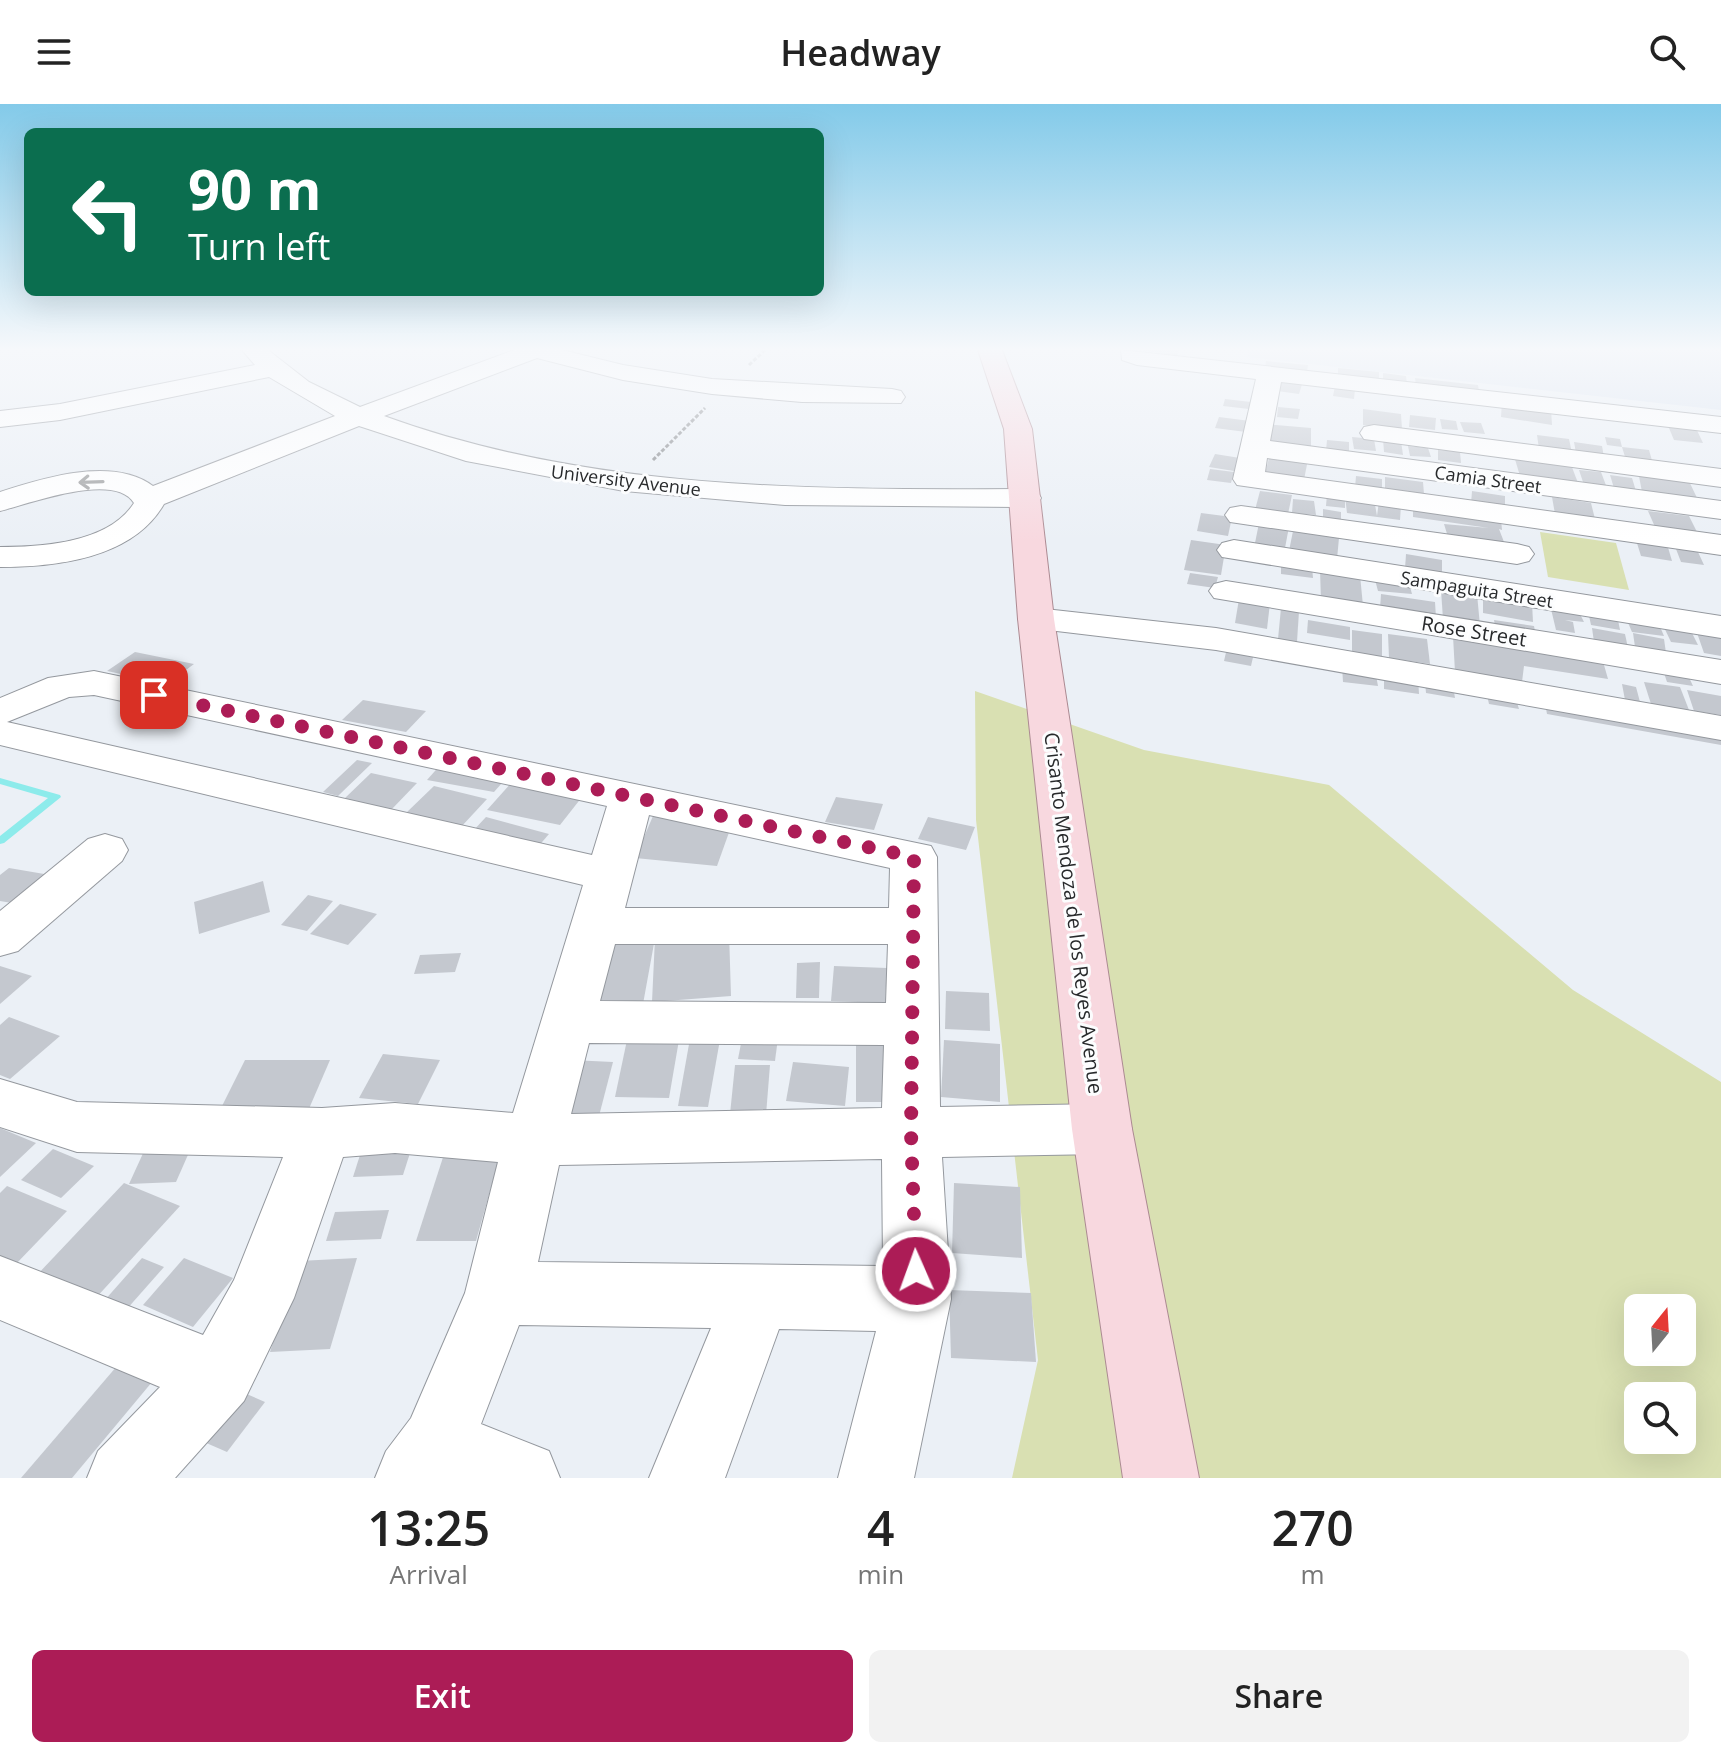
<!DOCTYPE html>
<html lang="en">
<head>
<meta charset="utf-8">
<style>
  body { margin:0; font-family:"Open Sans",sans-serif; background:#f2f2f2; color:#222; height:100vh; display:flex; flex-direction:column; font-size:30px; white-space:nowrap }
  * { box-sizing:border-box; margin:0 }
  p { font-size:26px; color:#767676 }
  .icon { flex:none; width:44px; height:44px; fill:none; stroke:currentColor; stroke-width:2; stroke-linecap:round; stroke-linejoin:round }
  .map { position:relative; height:1374px; overflow:hidden }
  .sheet { display:flex; flex-direction:column; background:#fff; flex:1 }
  .sheet>* { flex:none }
  .guide { position:absolute; left:24px; top:24px; width:800px; height:168px; border-radius:12px; box-shadow:0 8px 32px #0002; background:#0b6e4f; color:#fff; overflow:hidden }
  .needle { width:52px; rotate:18deg }
  .buttons { position:absolute; left:1624px; top:1190px; display:grid; gap:16px }
  .buttons a { display:grid; place-items:center; width:72px; height:72px; border-radius:12px; background:#fff; box-shadow:0 8px 32px #0002; font-size:40px }
  .pin { position:absolute; display:grid; place-items:center; width:68px; height:68px; color:#fff; margin:-34px; border-radius:16px; box-shadow:0 4px 12px #0006 }
  .me { position:absolute; width:88px; margin:-44px; rotate:358deg; stroke-linejoin:round; filter:drop-shadow(0 0 6px #0008) }
  .turn { display:flex; align-items:center; gap:28px; height:168px; padding:0 32px; font-size:36px }
  .turn .icon { width:104px; height:104px; stroke-width:2.5 }
  .turn b { display:block; font-size:56px; line-height:68px }
  .eta { display:flex; justify-content:space-evenly; align-items:center; height:136px; text-align:center }
  .eta b { font-size:48px; font-weight:600; line-height:56px }
  .primary-button { display:flex; gap:16px; margin-top:auto; padding:16px 32px }
  .primary-button a { flex:1; height:92px; border-radius:12px; background:#ac1c56; color:#fff; font-size:32px; font-weight:600; line-height:92px; text-align:center }
  .primary-button a+a { background:#f2f2f2; color:#222 }
  header { display:flex; justify-content:space-between; align-items:center; height:104px; padding:0 32px; background:#fff; font-size:36px; font-weight:600 }
  .map>svg:first-child { display:block }
</style>
</head>
<body>
<header><svg class="icon" aria-label="menu" viewBox="0 0 24 24"><path d="M4 6h16M4 12h16M4 18h16"/></svg>Headway<svg class="icon" aria-label="search" viewBox="0 0 24 24"><circle cx="10" cy="10" r="6"/><path d="M15 15l6 6"/></svg></header>
<div class="map">
<svg width="1721" height="1374" viewBox="0 0 1721 1374">
  <rect width="100%" height="100%" fill="#ebf0f6"/>
  <polygon fill="#dbe4f1" points="1249,246 1721,246 1721,306 1247,253"/>
  <g fill="#d9e0b2" fill-rule="evenodd">
    <polygon points="1540,428 1616,439 1629,486 1548,473"/>
    <path d="M 975,587 L 1144,646 L 1329,681 L 1573,886 L 1721,978 L 1721,1374 L 1012,1374 L 1038,1256 L 976,716 ZM 1638,1204 L 1682,1204 L 1682,1248 L 1638,1248 ZM 1638,1292 L 1682,1292 L 1682,1336 L 1638,1336 Z"/>
  </g>
  <g fill="none" stroke-linecap="round" stroke-linejoin="round">
    <polygon fill="#8debeb" fill-rule="evenodd" points="0,674 60,691 61,693 4,739 0,740 0,732 48,694 0,680"/>
  </g>
  <g fill="#c4c8cf">
    <polygon points="1140,246 1179,246 1177,252"/>
    <polygon points="1266,257 1308,261 1307,268 1265,264"/>
    <polygon points="1338,264 1379,268 1379,277 1338,272"/>
    <polygon points="1383,269 1406,272 1407,280 1383,277"/>
    <polygon points="1277,270 1304,274 1299,290 1270,286"/>
    <polygon points="1415,274 1478,281 1479,288 1416,282"/>
    <polygon points="1335,282 1355,285 1354,295 1333,292"/>
    <polygon points="1225,295 1251,298 1249,305 1223,302"/>
    <polygon points="1502,297 1551,304 1552,321 1501,313"/>
    <polygon points="1278,303 1300,305 1298,315 1277,313"/>
    <polygon points="1363,305 1401,310 1402,325 1363,321"/>
    <polygon points="1410,311 1436,314 1435,326 1409,323"/>
    <polygon points="1219,313 1250,317 1246,328 1215,324"/>
    <polygon points="1440,315 1456,317 1458,326 1442,325"/>
    <polygon points="1666,317 1694,320 1703,339 1674,336"/>
    <polygon points="1460,318 1481,319 1485,330 1464,328"/>
    <polygon points="1265,320 1311,324 1311,344 1265,339"/>
    <polygon points="1537,331 1569,335 1572,349 1539,345"/>
    <polygon points="1352,333 1374,335 1376,347 1354,345"/>
    <polygon points="1605,333 1620,335 1622,343 1649,346 1653,360 1626,356 1622,343 1607,341"/>
    <polygon points="1383,335 1401,337 1403,351 1384,348"/>
    <polygon points="1327,336 1349,338 1349,349 1326,347"/>
    <polygon points="1574,338 1602,342 1604,353 1576,349"/>
    <polygon points="1408,342 1428,344 1431,353 1410,352"/>
    <polygon points="1438,346 1460,348 1461,359 1438,356"/>
    <polygon points="1215,350 1240,354 1234,367 1209,363"/>
    <polygon points="1270,350 1308,355 1304,376 1265,370"/>
    <polygon points="1514,352 1570,358 1578,379 1520,372"/>
    <polygon points="1210,365 1234,368 1231,379 1207,376"/>
    <polygon points="1579,366 1601,368 1607,384 1584,381"/>
    <polygon points="1638,367 1687,373 1698,396 1642,388"/>
    <polygon points="1610,371 1632,374 1636,387 1614,384"/>
    <polygon points="1356,372 1382,375 1382,387 1355,384"/>
    <polygon points="1385,373 1423,378 1424,390 1385,385"/>
    <polygon points="1260,387 1292,391 1288,410 1255,406"/>
    <polygon points="1472,387 1505,392 1505,405 1471,400"/>
    <polygon points="1327,390 1345,392 1345,404 1326,402"/>
    <polygon points="1345,392 1374,395 1377,412 1379,397 1401,401 1400,416 1347,409"/>
    <polygon points="1552,393 1591,399 1595,415 1555,410"/>
    <polygon points="1293,395 1314,397 1316,411 1292,409"/>
    <polygon points="1413,403 1501,415 1502,426 1499,425 1504,438 1448,433 1444,420 1489,424 1413,413"/>
    <polygon points="1323,405 1341,408 1341,418 1323,416"/>
    <polygon points="1648,407 1689,412 1697,428 1655,423"/>
    <polygon points="1201,409 1232,413 1228,432 1197,427"/>
    <polygon points="1259,419 1289,423 1284,449 1254,444"/>
    <polygon points="1293,427 1339,434 1337,455 1289,447"/>
    <polygon points="1191,436 1226,441 1221,471 1184,466"/>
    <polygon points="1636,436 1667,440 1672,457 1641,452"/>
    <polygon points="1676,445 1698,448 1704,461 1681,458"/>
    <polygon points="1406,450 1442,456 1442,471 1405,465"/>
    <polygon points="1281,459 1312,463 1313,474 1281,470"/>
    <polygon points="1320,466 1360,471 1363,502 1321,497"/>
    <polygon points="1190,469 1218,473 1215,484 1187,480"/>
    <polygon points="1374,472 1408,475 1412,490 1378,487"/>
    <polygon points="1441,485 1477,490 1480,522 1443,516"/>
    <polygon points="1381,490 1435,498 1436,514 1380,505"/>
    <polygon points="1483,491 1532,499 1533,518 1483,509"/>
    <polygon points="1239,495 1270,499 1267,525 1235,519"/>
    <polygon points="1281,504 1299,507 1297,538 1278,535"/>
    <polygon points="1551,505 1579,508 1584,518 1565,516 1573,518 1575,529 1556,526"/>
    <polygon points="1588,507 1617,511 1620,526 1591,521"/>
    <polygon points="1626,514 1658,518 1664,532 1632,528"/>
    <polygon points="1308,516 1350,523 1350,536 1307,529"/>
    <polygon points="1494,516 1534,522 1536,532 1496,526"/>
    <polygon points="1661,517 1688,521 1698,541 1671,538"/>
    <polygon points="1592,524 1625,530 1628,544 1594,538"/>
    <polygon points="1352,526 1382,530 1382,553 1352,548"/>
    <polygon points="1696,526 1721,530 1721,552 1704,549"/>
    <polygon points="1633,529 1664,535 1666,549 1635,543"/>
    <polygon points="1388,530 1427,535 1430,560 1389,554"/>
    <polygon points="1453,532 1602,554 1608,575 1524,562 1522,578 1455,568"/>
    <polygon points="1227,544 1254,549 1251,562 1224,557"/>
    <polygon points="135,548 194,560 167,580 107,567"/>
    <polygon points="1342,561 1375,566 1378,582 1343,578"/>
    <polygon points="1662,563 1686,567 1693,582 1667,578"/>
    <polygon points="1384,569 1418,574 1419,590 1384,585"/>
    <polygon points="1425,578 1453,582 1455,594 1426,589"/>
    <polygon points="1644,578 1680,583 1689,606 1651,600"/>
    <polygon points="1622,580 1636,583 1640,598 1625,596"/>
    <polygon points="1687,586 1721,592 1721,611 1694,607"/>
    <polygon points="1486,587 1515,592 1519,605 1489,600"/>
    <polygon points="1544,594 1721,625 1721,641 1547,610"/>
    <polygon points="363,596 426,607 406,628 342,616"/>
    <polygon points="357,656 372,659 338,692 323,688"/>
    <polygon points="442,659 509,671 494,688 427,676"/>
    <polygon points="371,669 417,679 391,706 344,695"/>
    <polygon points="511,679 582,693 560,721 487,706"/>
    <polygon points="434,682 487,695 461,723 406,709"/>
    <polygon points="836,693 883,700 874,726 825,718"/>
    <polygon points="653,712 732,720 717,762 635,754"/>
    <polygon points="486,713 549,730 536,745 472,728"/>
    <polygon points="928,713 975,723 966,746 918,735"/>
    <polygon points="9,764 56,772 24,801 0,797 0,771"/>
    <polygon points="263,777 270,808 199,830 194,798"/>
    <polygon points="308,791 333,797 307,827 281,821"/>
    <polygon points="340,800 377,810 348,841 310,830"/>
    <polygon points="729,828 731,892 652,898 655,834 643,900 593,900 607,834"/>
    <polygon points="461,849 455,868 414,870 420,851"/>
    <polygon points="820,858 819,894 796,894 797,859"/>
    <polygon points="0,862 32,872 0,900"/>
    <polygon points="834,862 887,864 885,899 831,897"/>
    <polygon points="946,887 989,889 990,927 945,925"/>
    <polygon points="9,913 60,932 10,975 0,971 0,921"/>
    <polygon points="856,921 896,921 898,998 856,998"/>
    <polygon points="744,924 779,926 775,957 738,955"/>
    <polygon points="691,929 721,930 708,1003 678,1002"/>
    <polygon points="627,936 679,936 669,994 615,993"/>
    <polygon points="944,936 1000,940 1000,998 941,993"/>
    <polygon points="383,950 440,956 418,1000 359,994"/>
    <polygon points="245,956 330,956 308,1007 220,1006"/>
    <polygon points="571,956 613,958 599,1012 556,1010"/>
    <polygon points="793,958 849,963 845,1002 786,997"/>
    <polygon points="735,961 770,961 766,1011 730,1010"/>
    <polygon points="0,1024 36,1039 0,1073"/>
    <polygon points="191,1044 176,1078 129,1080 145,1045"/>
    <polygon points="446,1044 502,1044 476,1137 416,1137"/>
    <polygon points="53,1045 94,1062 61,1094 21,1076"/>
    <polygon points="410,1049 403,1071 353,1073 360,1051"/>
    <polygon points="124,1079 180,1102 94,1196 36,1172"/>
    <polygon points="954,1079 1020,1083 1022,1154 952,1149"/>
    <polygon points="7,1082 67,1107 14,1162 0,1156 0,1089"/>
    <polygon points="389,1106 381,1135 326,1137 335,1108"/>
    <polygon points="142,1154 164,1163 126,1206 104,1197"/>
    <polygon points="184,1154 233,1174 193,1223 143,1201"/>
    <polygon points="357,1154 330,1245 270,1248 299,1157"/>
    <polygon points="949,1186 1031,1189 1036,1258 951,1254"/>
    <polygon points="123,1255 157,1272 72,1374 21,1374"/>
    <polygon points="242,1288 265,1298 227,1348 204,1338"/>
  </g>
  <g fill="none" stroke-linecap="round" stroke-linejoin="round">
    <defs>
      <g id="minor">
        <path d="M 242,246 L 268,246 L 309,278 L 360,303 L 514,246 L 562,246 L 623,261 L 712,275 L 892,285 L 901,287 L 905,293 L 901,299 L 802,298 L 712,290 L 623,276 L 537,254 L 384,312 C 590,387 810,386 1026,385 L 1037,387 L 1041,394 L 1037,401 L 1026,403 L 785,401 L 624,387 L 466,357 L 359,322 L 164,400 C 133,454 58,463 0,463 L 0,443 C 42,443 109,439 134,399 C 114,367 29,400 0,407 L 0,388 C 43,374 113,352 153,382 L 335,312 L 269,273 L 60,316 L 0,323 L 0,307 L 60,300 L 255,261 Z"/>
        <polygon points="1121,246 1721,313 1721,329 1281,278 1270,337 1721,397 1721,415 1267,354 1265,368 1721,431 1721,451 1237,381 1233,375 1256,275 1137,261 1122,256"/>
        <polygon points="1374,321 1721,365 1721,383 1364,335 1360,329 1364,323"/>
        <polygon points="1241,402 1517,440 1529,443 1534,450 1529,457 1517,460 1230,418 1225,411 1230,404"/>
        <polygon points="1234,436 1721,512 1721,534 1222,453 1217,446 1222,439"/>
        <polygon points="1226,477 1721,556 1721,580 1214,494 1209,487 1214,480"/>
        <polygon points="1036,504 1216,524 1721,612 1721,636 1216,546 1023,523 1018,515 1023,507"/>
        <path d="M 94,567 L 931,742 L 937,753 L 940,1003 L 1102,1000 L 1123,1007 L 1132,1025 L 1123,1043 L 1102,1050 L 942,1053 L 951,1195 L 914,1374 L 838,1374 L 876,1227 L 779,1225 L 725,1374 L 649,1374 L 711,1224 L 519,1221 L 481,1320 L 549,1347 L 560,1374 L 375,1374 L 386,1347 L 411,1314 L 465,1189 L 498,1058 L 395,1049 L 343,1053 L 294,1194 L 244,1297 L 175,1374 L 87,1374 L 98,1347 L 160,1283 L 0,1216 L 0,1152 L 203,1231 L 234,1176 L 283,1053 L 77,1048 L 0,1023 L 0,975 L 77,998 L 322,1004 L 395,999 L 513,1009 L 583,781 L 0,641 L 0,594 L 48,574 ZM 94,591 L 607,702 L 592,751 L 7,618 L 69,593 ZM 649,711 L 890,764 L 889,804 L 625,804 ZM 615,840 L 888,840 L 886,899 L 600,897 ZM 589,939 L 884,941 L 882,1004 L 571,1010 ZM 882,1055 L 883,1162 L 538,1158 L 559,1061 Z"/>
        <polygon points="105,730 122,735 128,746 122,757 18,847 0,852 0,807 88,735"/>
      </g>
      <polygon id="major" points="978,246 1002,246 1032,325 1054,515 1132,1025 1199,1374 1123,1374 1072,1025 1018,515 1004,325"/>
    </defs>
    <use href="#minor" stroke="#94989e" stroke-width="2"/>
    <use href="#major" stroke="#ac8a92" stroke-width="2"/>
    <g stroke="#83868a" stroke-width="3" stroke-dasharray="4 2" stroke-linecap="butt">
      <polyline points="749,261 765,246"/>
      <polyline points="653,356 705,304"/>
    </g>
    <use href="#minor" fill="#fff" fill-rule="evenodd"/>
    <use href="#major" fill="#f8d8df" fill-rule="evenodd"/>
  </g>
  <defs><path id="oneway-shaft" d="M-6 0H5M1.5-3L5.5 0L1.5 3" fill="none" stroke-width="1.6" stroke-linecap="round" stroke-linejoin="round" transform="scale(2)"/></defs>
  <use stroke="#9e9fa0" href="#oneway-shaft" transform="translate(91 378) rotate(178)"/>
  <linearGradient id="sky" x2="0" y2="1"><stop stop-color="#83cae9"/><stop offset="0.56" stop-color="#f6f8fb"/><stop offset="1" stop-color="#f6f8fb" stop-opacity="0"/></linearGradient>
  <rect width="1721" height="438" fill="url(#sky)"/>
  <g fill="none" stroke-linecap="round" stroke-linejoin="round">
    <polyline stroke="#ac1c56" stroke-width="14" stroke-dasharray="0 25.2" points="154,591 914,753 911,1029 916,1167"/>
  </g>
  <g text-anchor="middle" dominant-baseline="central" stroke-width="6" stroke-linejoin="round" paint-order="stroke">
    <g font-size="18" fill="#27292b" stroke="#fcfdfe">
      <text transform="translate(1488 375) rotate(8)">Camia Street</text>
      <text transform="translate(626 376) rotate(7)">University Avenue</text>
      <text transform="translate(1477 485) rotate(9)">Sampaguita Street</text>
    </g>
    <g font-size="20" fill="#27292b" stroke="#fcfdfe">
      <text transform="translate(1474 527) rotate(9)">Rose Street</text>
      <text transform="translate(1074 809) rotate(83)">Crisanto Mendoza de los Reyes Avenue</text>
    </g>
  </g>
</svg>
<div class="buttons">
<a><svg class="needle" viewBox="-14 -14 28 28"><path d="M0-13l5 13h-10z" fill="#e53935"/><path d="M0 13l5-13h-10z" fill="#767676"/></svg></a>
<a><svg class="icon" aria-label="search" viewBox="0 0 24 24"><circle cx="10" cy="10" r="6"/><path d="M15 15l6 6"/></svg></a>
</div>
<div class="pin" style="left:154px;top:591px;background:#d93025"><svg class="icon" aria-label="arrive" viewBox="0 0 24 24"><path d="M6 21V4h12l-3 4 3 4H6"/></svg></div>
<svg class="me" style="left:916px;top:1167px" viewBox="-20 -20 40 40"><circle r="17" fill="#ac1c56" stroke="#fff" stroke-width="3"/><path d="M0-11L8 9 0 5-8 9z" fill="#fff"/></svg>
<div class="guide">
<div class="turn"><svg class="icon" aria-label="left" viewBox="0 0 24 24"><path d="M17 20v-9H6M10 6l-5 5 5 5"/></svg><div><b>90 m</b>Turn left</div></div>
</div>
</div>
<section class="sheet">
<div class="eta">
<div><b>13:25</b><p>Arrival</p></div>
<div><b>4</b><p>min</p></div>
<div><b>270</b><p>m</p></div>
</div>
<div class="primary-button"><a>Exit</a><a>Share</a></div>
</section>
</body>
</html>
